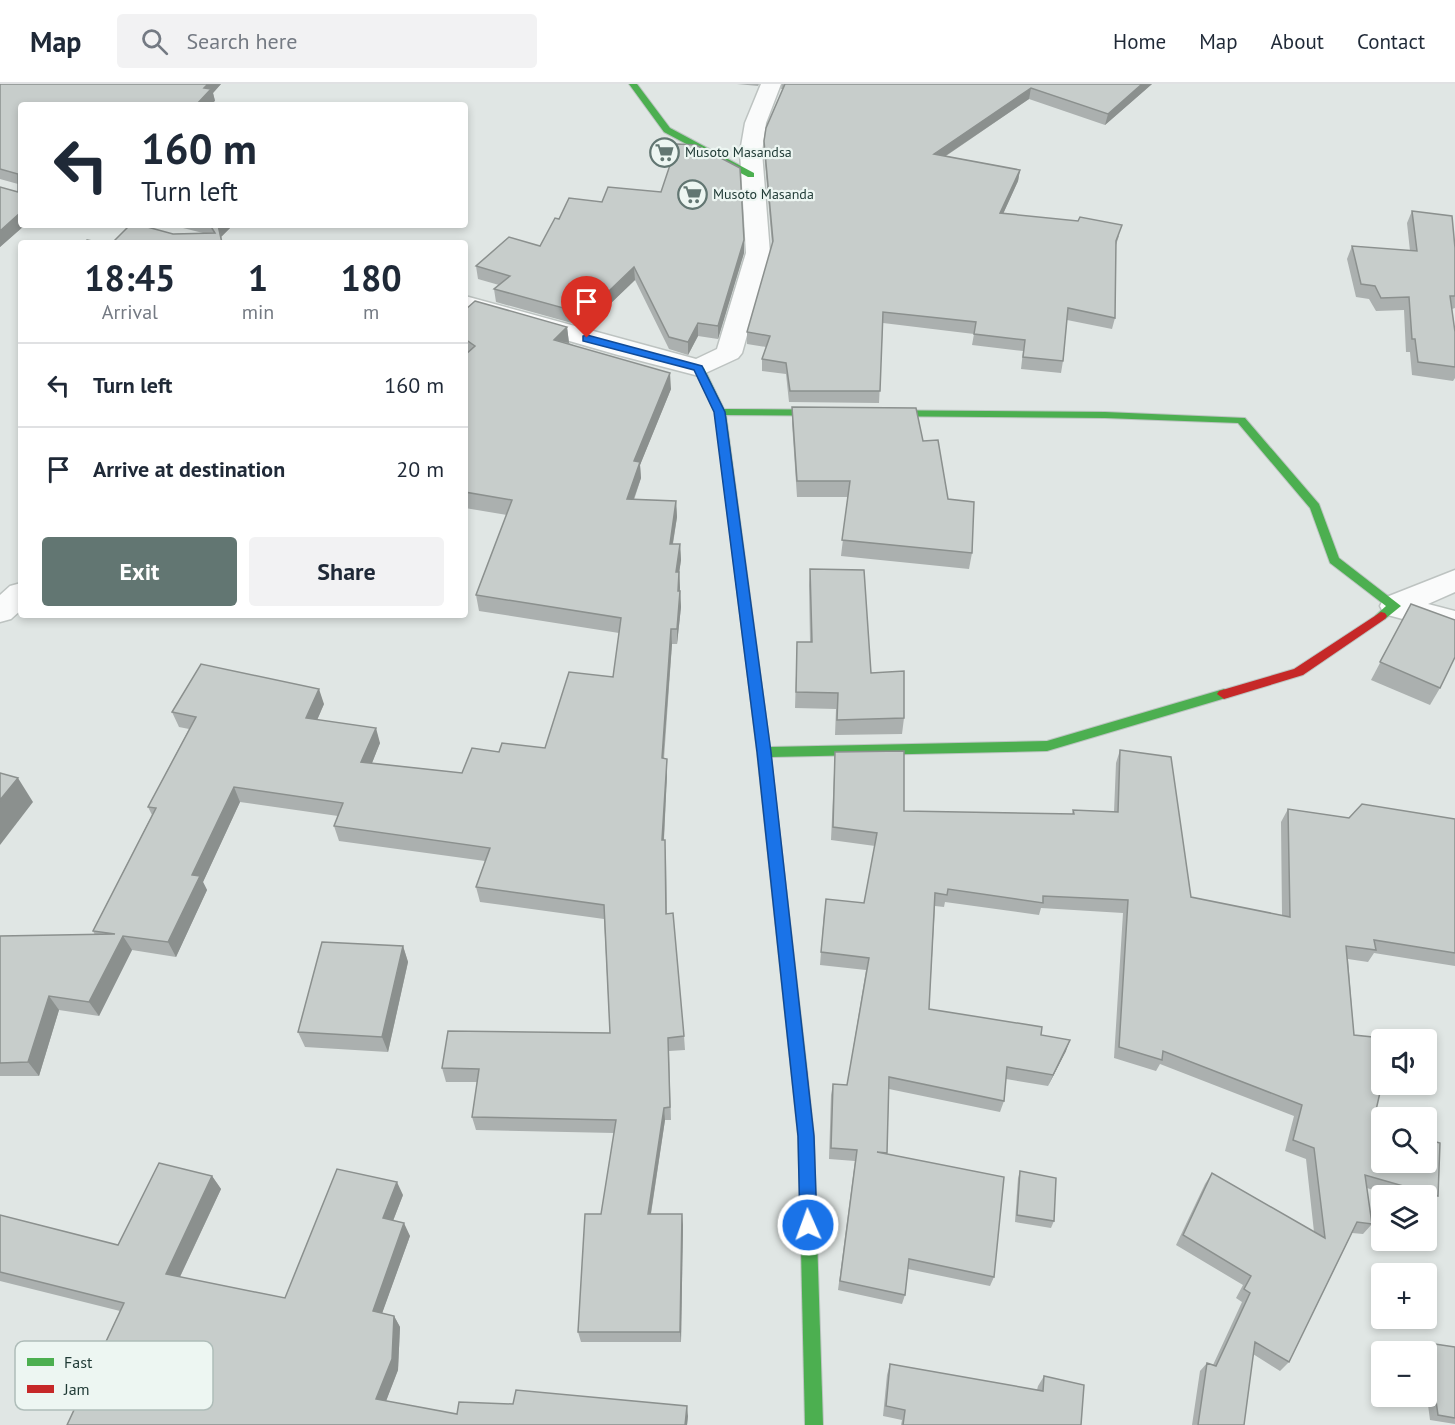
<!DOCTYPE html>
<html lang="en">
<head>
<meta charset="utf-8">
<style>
  body { margin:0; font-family:"PT Sans",sans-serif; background:#f2f2f3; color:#1f2937; height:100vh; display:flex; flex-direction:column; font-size:22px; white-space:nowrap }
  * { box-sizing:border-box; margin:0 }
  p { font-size:20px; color:#747a83 }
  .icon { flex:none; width:33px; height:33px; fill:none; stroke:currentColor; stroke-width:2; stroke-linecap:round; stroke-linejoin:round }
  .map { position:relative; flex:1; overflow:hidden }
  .sheet { position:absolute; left:18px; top:156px; width:450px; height:378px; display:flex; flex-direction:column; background:#fff; border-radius:6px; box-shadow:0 3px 9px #0003 }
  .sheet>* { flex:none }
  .banner { position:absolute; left:18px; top:18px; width:450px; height:126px; border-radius:6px; box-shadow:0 3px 9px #0003; background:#fff; color:#1f2937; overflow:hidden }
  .buttons { position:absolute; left:1371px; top:945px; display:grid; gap:12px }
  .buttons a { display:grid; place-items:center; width:66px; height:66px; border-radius:6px; background:#fff; box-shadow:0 3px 9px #0003; font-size:30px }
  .pin { position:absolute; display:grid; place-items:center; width:51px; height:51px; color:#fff; margin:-62px -26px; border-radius:50% 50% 50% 0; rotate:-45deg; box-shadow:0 0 6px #0007 }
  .pin .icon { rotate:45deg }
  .me { position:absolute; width:66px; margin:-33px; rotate:358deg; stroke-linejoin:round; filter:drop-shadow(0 0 4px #0008) }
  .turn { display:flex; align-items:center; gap:21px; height:126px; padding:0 24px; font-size:27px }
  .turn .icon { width:78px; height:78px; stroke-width:2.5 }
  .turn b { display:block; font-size:42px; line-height:51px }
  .eta { display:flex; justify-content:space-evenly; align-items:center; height:102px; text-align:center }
  .eta b { font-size:36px; font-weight:700; line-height:42px }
  .button { display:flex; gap:12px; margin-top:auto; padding:12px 24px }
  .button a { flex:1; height:69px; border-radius:6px; background:#627672; color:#fff; font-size:24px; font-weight:700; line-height:69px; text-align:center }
  .button a+a { background:#f2f2f3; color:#1f2937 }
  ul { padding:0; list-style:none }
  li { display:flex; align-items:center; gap:18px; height:84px; padding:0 24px; border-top:2px solid #e0e1e3 }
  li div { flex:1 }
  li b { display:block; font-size:22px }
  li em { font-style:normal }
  header { display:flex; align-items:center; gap:36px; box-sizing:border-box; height:84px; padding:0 30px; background:#fff; border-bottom:2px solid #e0e1e3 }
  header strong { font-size:28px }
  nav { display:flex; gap:33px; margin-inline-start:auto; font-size:21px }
  .search { width:420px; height:54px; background:#f2f2f3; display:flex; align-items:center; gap:15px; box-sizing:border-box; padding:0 21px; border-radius:6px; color:#747a83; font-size:22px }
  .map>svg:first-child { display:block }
</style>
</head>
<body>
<header>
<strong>Map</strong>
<div class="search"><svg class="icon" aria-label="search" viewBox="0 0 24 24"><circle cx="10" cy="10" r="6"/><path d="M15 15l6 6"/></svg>Search here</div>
<nav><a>Home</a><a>Map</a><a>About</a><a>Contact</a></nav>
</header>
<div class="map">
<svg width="1455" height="1341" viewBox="0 0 1455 1341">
  <rect width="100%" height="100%" fill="#e0e6e4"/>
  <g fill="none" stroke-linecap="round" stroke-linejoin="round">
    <defs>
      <g id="street">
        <polygon points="761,0 781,0 766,39 762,68 770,169 742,269 738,274 699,292 618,271 465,227 465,212 696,275 717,265 746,169 740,68 745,39"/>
        <polygon points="1455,486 1455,508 1428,520 1455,527 1455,549 1384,530 1380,522 1384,514"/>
        <polygon points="21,499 21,526 11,535 0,538 0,511 10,502"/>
      </g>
      <g id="fast">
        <polygon points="629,0 637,0 670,44 754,89 754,93 748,93 664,48"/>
        <polygon points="699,281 704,284 724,325 1105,328 1245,334 1319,420 1339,474 1401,522 1385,535 1377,535 1375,532 1386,522 1330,479 1310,424 1238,339 1105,334 726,331 770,663 1047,657 1224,605 1231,610 1229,613 1047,667 771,673 807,986 805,991 799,993 793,991 791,986 757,668 715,328 694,284"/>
        <polygon points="808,1113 814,1115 816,1121 823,1341 805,1341 800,1121 802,1115"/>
      </g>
      <g id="jam">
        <polygon points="1381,528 1385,529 1387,532 1385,535 1303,591 1224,615 1217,610 1219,607 1294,585"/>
        <polygon points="799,979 805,981 807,986 814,1052 816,1121 814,1127 808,1129 802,1127 800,1121 798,1052 791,986 793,981"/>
      </g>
    </defs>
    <use href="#street" stroke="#bdc3c1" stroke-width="3"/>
    <use href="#fast" stroke="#bcc4c1" stroke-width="2"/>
    <use href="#jam" stroke="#bcc4c1" stroke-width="2"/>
    <use href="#street" fill="#fafbfb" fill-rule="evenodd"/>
    <use href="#fast" fill="#4caf50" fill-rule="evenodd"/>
    <use href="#jam" fill="#c62828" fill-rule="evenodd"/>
  </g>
  <g fill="#abb0af">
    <polygon points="0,0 221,0 213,9 215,17 21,21 21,141 25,141 0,163 0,103 18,108 18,100 0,95"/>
    <polygon points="737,0 759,0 758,2"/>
    <polygon points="782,0 1152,0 1105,41 1029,15 946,72 1020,86 1018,97 1003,130 1119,152 1116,161 1115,234 1112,245 1067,236 1063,277 1061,289 1021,285 1023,267 972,261 974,250 883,239 879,319 789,318 786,290 762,287 762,275 766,263 747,260 747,248 772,161 764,68 764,57 783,5 781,5"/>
    <polygon points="1412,127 1455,164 1455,224 1452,225 1455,248 1455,294 1453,297 1412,291 1410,268 1406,268 1404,226 1376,227 1369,215 1356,213 1347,175 1352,162 1410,167 1407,139"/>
    <polygon points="171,141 233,141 221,153 173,150 203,149"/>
    <polygon points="540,162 744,169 718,255 698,252 688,271 669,265 635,196 586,243 496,218 494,205 499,201 478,195 476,182"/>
    <polygon points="465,226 567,243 569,259 671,305 640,381 641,394 634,416 676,417 677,433 673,460 680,460 681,476 679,488 681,523 677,560 672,560 664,675 667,690 664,756 666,771 667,830 684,952 685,966 669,967 671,1036 665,1036 651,1130 683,1141 681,1258 581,1258 578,1248 601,1130 614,1049 476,1046 472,1033 477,998 446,998 442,984 610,949 604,835 480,818 476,803 485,777 339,757 334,742 338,732 240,718 203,798 207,806 176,873 132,866 99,932 59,926 39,992 0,992 0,852 95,851 93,847 152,731 148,723 189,645 179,643 172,628 324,620 317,636 380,659 372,679 462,689 499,668 545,664 613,593 619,549 479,527 476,511 507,431 465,424 465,271 466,270 465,269"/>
    <polygon points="792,323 923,357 972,469 969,485 841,472 848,413 797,413 792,339"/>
    <polygon points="810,485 871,589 904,634 902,650 835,651 836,625 795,624 797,558 810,558 809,501"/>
    <polygon points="1411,520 1440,604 1430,621 1371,596"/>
    <polygon points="1120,666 1191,813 1282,832 1281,738 1288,725 1349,734 1455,735 1455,882 1374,869 1368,878 1348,875 1354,951 1373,1039 1438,1112 1428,1122 1426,1122 1426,1112 1391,1112 1367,1104 1372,1140 1363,1150 1352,1149 1289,1278 1280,1287 1253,1270 1244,1341 1192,1341 1200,1287 1207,1279 1213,1281 1242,1218 1236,1214 1243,1201 1176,1161 1205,1100 1212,1089 1314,1148 1306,1075 1285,1067 1294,1032 1160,980 1156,987 1114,974 1123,829 1041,824 1039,831 945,818 944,823 935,822 929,925 1041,951 1066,967 1048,1002 1006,995 1004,1017 1000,1028 889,1005 887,1070 994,1193 990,1202 908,1185 905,1211 902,1220 838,1206 855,1077 829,1075 831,1011 833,1000 847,1001 866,886 820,881 824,828 864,819 875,762 831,756 835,668 904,727 1072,730 1073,726 1114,728 1116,679"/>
    <polygon points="403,862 408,878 388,968 305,963 298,948"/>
    <polygon points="1020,1087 1054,1137 1051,1144 1015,1138 1018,1094"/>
    <polygon points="212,1092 221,1105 180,1193 285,1214 403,1111 393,1137 410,1152 382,1229 394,1232 400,1243 398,1286 386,1317 457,1330 688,1332 687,1341 67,1341 120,1227 0,1197 0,1131 118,1161"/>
    <polygon points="1428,1259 1455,1263 1455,1340 1430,1336 1426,1306 1426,1268 1421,1268 1421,1264"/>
    <polygon points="890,1280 1037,1306 1038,1302 1044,1292 1081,1341 901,1341 902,1336 883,1332 887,1291"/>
  </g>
  <g fill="#8b908e">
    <polygon points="208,0 221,0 213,9 215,17 210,21 196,21 204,4"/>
    <polygon points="1142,0 1152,0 1105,41 1108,30"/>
    <polygon points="1031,4 1029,15 932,81 934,70"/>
    <polygon points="1020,86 1018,97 998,141 1000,129"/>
    <polygon points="21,128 21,141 25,141 0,163 0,147"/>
    <polygon points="218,141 233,141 221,153 223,159"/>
    <polygon points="744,156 744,169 718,255 718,242"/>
    <polygon points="634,183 635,196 586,243 585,230"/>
    <polygon points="698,239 698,252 688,271 688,258"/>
    <polygon points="567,243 569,259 554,256"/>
    <polygon points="670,289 671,305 640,381 641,394 628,431 627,415 634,377"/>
    <polygon points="676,417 677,433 670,476 670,460"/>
    <polygon points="680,460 681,476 677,504 676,488"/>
    <polygon points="679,488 680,504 678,523 678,507"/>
    <polygon points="680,507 681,523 677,560 677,545"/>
    <polygon points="671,545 672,560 662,690 662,674"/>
    <polygon points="319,605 324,620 311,650 306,634"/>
    <polygon points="376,644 380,659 366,694 361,678"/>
    <polygon points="667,675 667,690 663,771 662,756"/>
    <polygon points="18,694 33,718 0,761 0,716"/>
    <polygon points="234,703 240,718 203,798 207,806 176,873 168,858 192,791"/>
    <polygon points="123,852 132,866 99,932 89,918"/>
    <polygon points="403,862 408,878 388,968 382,953"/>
    <polygon points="49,912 59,926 39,992 28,978"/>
    <polygon points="1070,956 1066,967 1048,1002 1053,991"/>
    <polygon points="664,1024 665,1036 649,1141 648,1130"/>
    <polygon points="212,1092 221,1105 176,1201 166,1190"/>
    <polygon points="397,1098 403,1111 389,1147 383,1134"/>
    <polygon points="682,1130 683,1141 681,1258 680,1248"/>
    <polygon points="404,1139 410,1152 379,1238 373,1227"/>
    <polygon points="394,1232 400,1243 398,1286 383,1325 376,1315"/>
    <polygon points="687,1322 688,1332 687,1341 685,1341"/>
  </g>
  <g fill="#c7cdcb" stroke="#8b908e" stroke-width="1.5">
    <polygon points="0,0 208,0 204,4 211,5 196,21 21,21 21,128 0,147 0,103 18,108 18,90 0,85"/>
    <polygon points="785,0 1142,0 1108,30 1031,4 934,70 1020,86 1000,129 1078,137 1080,133 1122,141 1116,157 1115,234 1068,224 1063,277 1023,273 1025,256 974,250 976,238 883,228 880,307 790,307 786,279 762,275 770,252 747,248 773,157 764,57 766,44"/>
    <polygon points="677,60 696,61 740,84 744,156 718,242 698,239 688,258 669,253 634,183 585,230 494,205 510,192 476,182 509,153 540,162 555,134 559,135 569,114 602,118 608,103 661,108"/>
    <polygon points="1412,127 1452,132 1455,164 1455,212 1450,212 1455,248 1455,283 1418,278 1415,255 1412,255 1409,213 1381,214 1375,202 1361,200 1352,162 1417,167"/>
    <polygon points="130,141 140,141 173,150 215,149 210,141 218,141 222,159 112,159"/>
    <polygon points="87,156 103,159 84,159"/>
    <polygon points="475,217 567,243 554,256 670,289 634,377 640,378 627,415 676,417 670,460 680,460 676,488 679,488 678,507 680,507 677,545 671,545 662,674 667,675 662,756 665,756 666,830 673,829 684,952 668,954 670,1023 664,1024 648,1130 682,1130 680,1248 578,1248 585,1130 601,1130 616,1036 472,1033 479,985 442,984 448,947 610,949 604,821 476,803 490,764 334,742 343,719 234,703 192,791 200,792 168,858 123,852 89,918 49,912 28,978 0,979 0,852 115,850 93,847 156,724 148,723 196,633 172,628 201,580 319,605 306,634 376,644 361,678 462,689 472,664 499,668 502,659 545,664 569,588 613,593 621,534 476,511 512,416 465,408 465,271 475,262 465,255 465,226"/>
    <polygon points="792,323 916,324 923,357 938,356 948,415 974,418 972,469 842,456 850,397 797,397"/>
    <polygon points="810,485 864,486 871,589 904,587 904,634 837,636 838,609 796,608 797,558 812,558"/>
    <polygon points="1411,520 1455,536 1455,573 1440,604 1380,578"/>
    <polygon points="1120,666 1171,673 1191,813 1290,833 1288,725 1349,734 1362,720 1455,735 1455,869 1374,856 1376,866 1346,862 1354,951 1392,955 1382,956 1382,1000 1373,1039 1382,1041 1382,1078 1426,1078 1426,1055 1440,1059 1438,1112 1365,1091 1372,1140 1357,1138 1289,1278 1255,1258 1244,1341 1198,1341 1207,1279 1216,1282 1250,1209 1244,1205 1251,1192 1183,1151 1212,1089 1325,1154 1314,1064 1293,1056 1302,1021 1163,967 1162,976 1119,963 1128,816 1043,812 1043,819 948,805 947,811 935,809 929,925 1042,943 1041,951 1070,956 1053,991 1007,983 1004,1017 889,993 887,1069 877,1068 1004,1093 994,1193 909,1175 905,1211 840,1197 857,1066 831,1064 833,1000 847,1001 869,874 821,868 826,815 864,819 877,749 833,743 835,668 904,667 904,727 1074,730 1073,726 1118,728"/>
    <polygon points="0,689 18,694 0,716"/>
    <polygon points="322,858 403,862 382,953 298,948"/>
    <polygon points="159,1079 212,1092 166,1190 285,1214 337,1085 397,1098 383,1134 404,1139 373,1227 394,1232 392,1275 376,1315 457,1330 459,1318 513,1320 516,1306 687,1322 685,1341 67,1341 124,1219 0,1188 0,1131 118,1161"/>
    <polygon points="1020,1087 1056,1094 1054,1137 1017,1131"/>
    <polygon points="1428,1259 1455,1263 1455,1334 1438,1331"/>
    <polygon points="890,1280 1043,1307 1044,1292 1084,1301 1081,1341 903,1341 905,1326 886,1322"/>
  </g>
  <polygon fill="#1a73e8" stroke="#114b97" stroke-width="1.5" points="587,251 702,282 725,328 771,668 814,1052 817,1141 814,1147 808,1149 802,1147 800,1141 798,1052 757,668 714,328 694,286 583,257 583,252"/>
  <defs>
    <symbol id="supermarket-ring" viewBox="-11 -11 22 22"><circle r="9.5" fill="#edf6f2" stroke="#627672" stroke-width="1.5"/><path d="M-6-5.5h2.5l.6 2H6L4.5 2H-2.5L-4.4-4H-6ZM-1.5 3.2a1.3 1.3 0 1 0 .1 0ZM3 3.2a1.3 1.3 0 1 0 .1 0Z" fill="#627672"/></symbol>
  </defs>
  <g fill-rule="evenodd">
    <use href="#supermarket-ring" x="648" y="52" width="33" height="33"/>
    <use href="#supermarket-ring" x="676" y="94" width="33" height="33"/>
  </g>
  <g text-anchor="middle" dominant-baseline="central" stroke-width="4.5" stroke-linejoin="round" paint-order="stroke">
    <g font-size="14" fill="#1e3934" stroke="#edf6f2" text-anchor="start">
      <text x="685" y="68">Musoto Masandsa</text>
      <text x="713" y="110">Musoto Masanda</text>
    </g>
  </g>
  <rect x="15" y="1257" width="198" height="69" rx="9" fill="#edf6f2" stroke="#afbdb9" stroke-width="1.5"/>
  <rect x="27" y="1274" width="27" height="8" fill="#4caf50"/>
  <rect x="27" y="1301" width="27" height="8" fill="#c62828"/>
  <g font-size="16" fill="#1e3934">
    <text x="64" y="1284">Fast</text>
    <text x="64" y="1311">Jam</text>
  </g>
</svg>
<div class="buttons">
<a><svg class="icon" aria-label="sound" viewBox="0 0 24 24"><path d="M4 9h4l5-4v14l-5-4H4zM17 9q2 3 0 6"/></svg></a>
<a><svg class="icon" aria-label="search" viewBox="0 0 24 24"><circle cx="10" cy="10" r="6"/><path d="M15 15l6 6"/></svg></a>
<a><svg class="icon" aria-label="layers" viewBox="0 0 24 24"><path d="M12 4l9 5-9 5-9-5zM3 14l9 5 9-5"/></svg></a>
<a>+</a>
<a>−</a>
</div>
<div class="pin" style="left:587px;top:254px;background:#d93025"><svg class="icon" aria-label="arrive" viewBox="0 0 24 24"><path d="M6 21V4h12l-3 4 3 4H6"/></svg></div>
<svg class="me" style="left:808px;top:1141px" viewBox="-20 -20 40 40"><circle r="17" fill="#1a73e8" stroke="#fff" stroke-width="3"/><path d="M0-11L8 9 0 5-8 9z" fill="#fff"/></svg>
<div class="banner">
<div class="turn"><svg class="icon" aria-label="left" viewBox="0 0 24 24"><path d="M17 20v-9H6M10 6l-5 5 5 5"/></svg><div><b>160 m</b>Turn left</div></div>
</div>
<section class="sheet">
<div class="eta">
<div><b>18:45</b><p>Arrival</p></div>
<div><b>1</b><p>min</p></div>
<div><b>180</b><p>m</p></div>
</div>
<ul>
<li><svg class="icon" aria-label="left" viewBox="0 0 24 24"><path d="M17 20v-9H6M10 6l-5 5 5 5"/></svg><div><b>Turn left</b></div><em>160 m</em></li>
<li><svg class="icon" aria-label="arrive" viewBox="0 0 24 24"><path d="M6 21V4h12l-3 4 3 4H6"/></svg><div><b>Arrive at destination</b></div><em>20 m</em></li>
</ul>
<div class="button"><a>Exit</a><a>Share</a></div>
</section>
</div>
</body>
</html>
